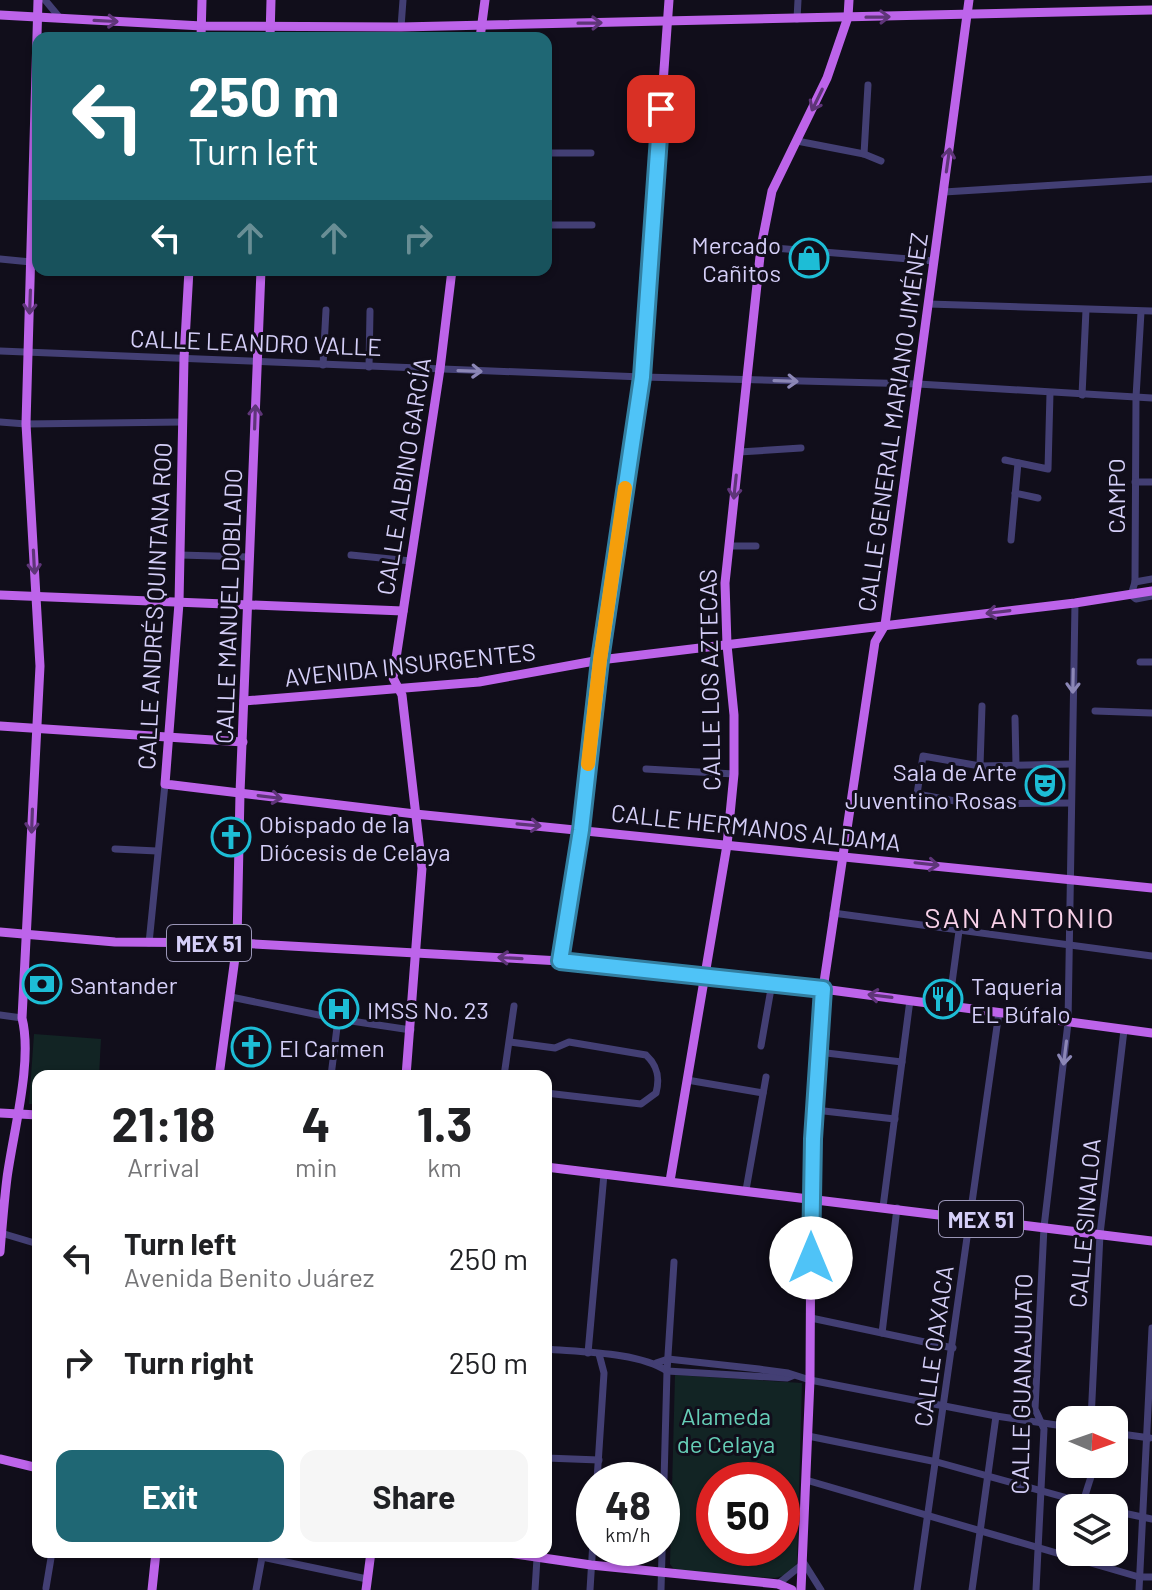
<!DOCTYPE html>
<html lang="en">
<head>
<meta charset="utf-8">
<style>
  body { margin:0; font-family:Barlow,sans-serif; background:#f6f6f6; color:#202124; height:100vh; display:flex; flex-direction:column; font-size:30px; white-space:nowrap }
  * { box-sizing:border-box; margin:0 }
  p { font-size:26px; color:#757577 }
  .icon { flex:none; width:44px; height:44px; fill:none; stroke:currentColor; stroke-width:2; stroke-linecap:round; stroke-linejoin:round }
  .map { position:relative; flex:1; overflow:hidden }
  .details { position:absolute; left:32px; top:1070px; width:520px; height:488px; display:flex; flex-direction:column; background:#fff; border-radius:16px; box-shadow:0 2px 6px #0004 }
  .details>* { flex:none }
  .guide { position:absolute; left:32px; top:32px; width:520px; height:244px; border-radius:16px; box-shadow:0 2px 6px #0004; background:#1f6774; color:#fff; overflow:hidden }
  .needle { width:52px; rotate:92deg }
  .buttons { position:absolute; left:1056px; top:1406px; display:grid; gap:16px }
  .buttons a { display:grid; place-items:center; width:72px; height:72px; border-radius:16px; background:#fff; box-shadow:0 2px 6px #0004; font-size:40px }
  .speed { position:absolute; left:576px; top:1462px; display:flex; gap:16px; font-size:40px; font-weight:700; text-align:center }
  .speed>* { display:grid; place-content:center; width:104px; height:104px; border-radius:50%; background:#fff; box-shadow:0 2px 6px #0004; line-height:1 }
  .speed small { font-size:20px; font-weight:400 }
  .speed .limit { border:12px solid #d22; background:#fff; color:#111 }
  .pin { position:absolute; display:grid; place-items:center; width:68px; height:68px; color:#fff; margin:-34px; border-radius:16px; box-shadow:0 4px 12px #0006 }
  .me { position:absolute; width:88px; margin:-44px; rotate:0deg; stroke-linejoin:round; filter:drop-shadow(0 0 6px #0008) }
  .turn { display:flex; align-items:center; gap:28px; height:168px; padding:0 24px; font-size:36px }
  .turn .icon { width:104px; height:104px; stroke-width:2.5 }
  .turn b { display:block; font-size:56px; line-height:68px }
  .lanes { display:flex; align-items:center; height:76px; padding:0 24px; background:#0003; justify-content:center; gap:40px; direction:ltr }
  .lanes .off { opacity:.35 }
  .eta { display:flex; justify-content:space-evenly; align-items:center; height:136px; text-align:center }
  .eta b { font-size:48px; font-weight:700; line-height:56px }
  .cta { display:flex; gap:16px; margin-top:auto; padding:16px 24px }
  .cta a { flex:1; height:92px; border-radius:16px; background:#1f6774; color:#fff; font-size:32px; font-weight:700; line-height:92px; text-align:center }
  .cta a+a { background:#f6f6f6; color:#202124 }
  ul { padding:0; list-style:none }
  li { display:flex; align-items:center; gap:24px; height:104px; padding:0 24px }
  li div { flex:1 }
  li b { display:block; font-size:30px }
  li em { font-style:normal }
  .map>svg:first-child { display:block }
</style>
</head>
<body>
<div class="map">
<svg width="1152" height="1590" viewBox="0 0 1152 1590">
  <rect width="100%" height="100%" fill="#110e1b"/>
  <g fill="#122424" fill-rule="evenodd">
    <polygon points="34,1034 101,1039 99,1076 38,1076 38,1104 29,1104"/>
    <path d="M 675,1375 L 802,1383 L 797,1563 L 789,1574 L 775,1578 L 676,1572 L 670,1564 ZM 714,1480 L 782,1480 L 782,1548 L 714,1548 Z"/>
  </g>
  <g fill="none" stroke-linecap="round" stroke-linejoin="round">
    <g stroke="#433f74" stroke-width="7">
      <polyline points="45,0 60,18"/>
      <polyline points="797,19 798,0"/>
      <polyline points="401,27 403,0"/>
      <polyline points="797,141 864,154 881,161"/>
      <polyline points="546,153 591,153"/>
      <polyline points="864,154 868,85"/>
      <polyline points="944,192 1152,179"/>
      <polyline points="546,225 592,225"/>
      <polyline points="761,247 934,261"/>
      <polyline points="0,259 31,262"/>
      <polyline points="928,304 1152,311"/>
      <polyline points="1141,312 1136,397 1135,582 1131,595 1136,599 1152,596"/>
      <polyline points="0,351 642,377 918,384 1152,398"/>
      <polyline points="323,365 326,310"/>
      <polyline points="369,367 370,311"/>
      <polyline points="1082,395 1086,310"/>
      <polyline points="0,422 26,424 183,422"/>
      <polyline points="739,452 801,448"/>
      <polyline points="1005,460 1048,469 1050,393"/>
      <polyline points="1135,482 1152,482"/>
      <polyline points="1015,493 1038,498"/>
      <polyline points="1011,540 1018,463"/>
      <polyline points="729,546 756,546"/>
      <polyline points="180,555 249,557"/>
      <polyline points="351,555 411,561"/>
      <polyline points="1135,582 1152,579"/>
      <polyline points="1140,662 1152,662"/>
      <polyline points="1095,711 1152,713"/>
      <polyline points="1015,718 1016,765"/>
      <polyline points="980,766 982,706"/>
      <polyline points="646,769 734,774"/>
      <polyline points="1070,803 971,804 917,794 923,756 980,766 1071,764"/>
      <polyline points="115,849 157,851"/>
      <polyline points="833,913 1152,956"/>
      <polyline points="149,943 165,784"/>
      <polyline points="231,997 338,1019 411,1030"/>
      <polyline points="949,1005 959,931"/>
      <polyline points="0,1015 22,1018"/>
      <path d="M 510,1042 L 555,1048 L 569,1042 L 646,1055 C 658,1066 660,1078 656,1093 L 641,1104 L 546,1093"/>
      <polyline points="761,1046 772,983"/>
      <polyline points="818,1052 902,1062"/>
      <polyline points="331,1076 338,1019"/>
      <polyline points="504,1076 514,1006"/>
      <polyline points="687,1080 763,1093"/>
      <polyline points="815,1110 895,1119"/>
      <polyline points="746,1190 766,1077"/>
      <polyline points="883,1207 910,1000"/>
      <polyline points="1,1233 38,1244"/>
      <polyline points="811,1318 953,1348"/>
      <polyline points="882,1333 897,1208"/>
      <path d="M 546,1349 C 580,1352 639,1352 667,1371 L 787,1378 L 792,1376"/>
      <polyline points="588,1353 604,1174"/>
      <polyline points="656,1363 668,1359 759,1369 788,1373 810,1380 996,1416 1070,1427"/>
      <polyline points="1091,1420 1100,1234 1124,1030"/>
      <polyline points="1114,1433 1150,1438"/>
      <polyline points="808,1436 937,1462 1104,1508"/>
      <polyline points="546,1458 599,1460"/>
      <polyline points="597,1480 604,1373 599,1354"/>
      <polyline points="806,1480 1139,1577 1152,1577"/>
      <polyline points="1083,1502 1095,1464"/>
      <polyline points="1114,1511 1152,1519"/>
      <polyline points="262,1557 367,1579"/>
      <polyline points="778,1584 804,1563 821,1590"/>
      <polyline points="46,1588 52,1552"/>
      <polyline points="256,1590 263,1552"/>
      <polyline points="535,1590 537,1558"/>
      <polyline points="590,1590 594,1525"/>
      <polyline points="661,1590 667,1371 674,1262"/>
      <polyline points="917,1590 999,1012"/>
      <polyline points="972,1590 996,1416"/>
      <polyline points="1036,1590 1044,1429 1035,1409 1044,1227 1068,1023 1075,603"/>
      <polyline points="1139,1590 1152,1328"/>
    </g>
    <g stroke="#bd64ea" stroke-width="9">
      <polyline points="0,15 202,26 401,27 1152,10"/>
      <polyline points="201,38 202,0"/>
      <polyline points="270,38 271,0"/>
      <polyline points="480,38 485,0"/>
      <polyline points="189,270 184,358 179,603 165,784 415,814 1152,888"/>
      <polyline points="0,595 403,611"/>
      <polyline points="244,701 479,682 600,660 1075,603 1152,591"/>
      <polyline points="0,726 243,742"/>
      <polyline points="0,932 115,942 237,943 560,961 823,989 1152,1033"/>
      <polyline points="560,961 581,830 600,660 642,377 669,0"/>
      <polyline points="219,1076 237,943 240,793 261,270"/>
      <polyline points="406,1076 422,868 402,695 393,678 440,369 452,270"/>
      <polyline points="0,1113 38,1115"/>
      <polyline points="546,1167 1152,1241"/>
      <polyline points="670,1181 727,845 734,774 734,715 727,645 725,583 761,247 772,191 827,78 848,17 849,0"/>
      <path d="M 0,1252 C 2,1227 4,1202 7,1178 C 13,1133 33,1061 22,1018 L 40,666 L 26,424 L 38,0"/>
      <polyline points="0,1459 38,1468"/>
      <polyline points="502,1552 591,1565 778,1584 792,1590"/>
      <polyline points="152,1590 156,1552"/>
      <polyline points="366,1590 371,1552"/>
      <polyline points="801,1590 810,1380 811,1198 823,989 875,642 885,625 969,0"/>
    </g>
  </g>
  <defs><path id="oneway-shaft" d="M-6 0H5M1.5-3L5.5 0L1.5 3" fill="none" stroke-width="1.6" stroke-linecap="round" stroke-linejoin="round" transform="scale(2)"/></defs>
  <g stroke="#5e3578">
    <use href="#oneway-shaft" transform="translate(878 17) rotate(-1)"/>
    <use href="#oneway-shaft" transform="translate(106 21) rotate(3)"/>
    <use href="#oneway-shaft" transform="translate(590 23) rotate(-1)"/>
    <use href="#oneway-shaft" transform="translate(817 100) rotate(116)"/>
    <use href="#oneway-shaft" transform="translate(948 160) rotate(-82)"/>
    <use href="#oneway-shaft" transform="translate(30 302) rotate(92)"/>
    <use href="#oneway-shaft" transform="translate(255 417) rotate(-88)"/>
    <use href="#oneway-shaft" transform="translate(735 487) rotate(96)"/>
    <use href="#oneway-shaft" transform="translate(34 562) rotate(87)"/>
    <use href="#oneway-shaft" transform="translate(998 612) rotate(173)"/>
    <use href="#oneway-shaft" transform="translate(270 797) rotate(7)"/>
    <use href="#oneway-shaft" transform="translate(32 821) rotate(92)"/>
    <use href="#oneway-shaft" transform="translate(529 825) rotate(5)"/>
    <use href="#oneway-shaft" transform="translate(927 864) rotate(6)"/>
    <use href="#oneway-shaft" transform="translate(510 958) rotate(-177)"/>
    <use href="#oneway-shaft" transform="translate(880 996) rotate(-173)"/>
  </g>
  <g stroke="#8c87b6">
    <use href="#oneway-shaft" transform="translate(470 371) rotate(2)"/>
    <use href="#oneway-shaft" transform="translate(786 381) rotate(2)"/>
    <use href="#oneway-shaft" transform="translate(1073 681) rotate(91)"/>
    <use href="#oneway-shaft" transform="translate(1065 1053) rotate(97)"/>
  </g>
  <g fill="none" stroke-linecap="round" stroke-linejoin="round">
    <defs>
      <polyline id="route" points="661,109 642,377 600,660 581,830 560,961 823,989 813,1139 811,1258"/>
    </defs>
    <use href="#route" stroke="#337fa1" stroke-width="20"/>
    <use href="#route" stroke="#4fc3f7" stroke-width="14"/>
    <polyline stroke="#f59e0b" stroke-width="14" points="588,764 600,660 625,488"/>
  </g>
  <defs>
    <symbol id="shop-ring" viewBox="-11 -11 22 22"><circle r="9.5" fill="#110e1b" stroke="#1dbdd6" stroke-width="1.5"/><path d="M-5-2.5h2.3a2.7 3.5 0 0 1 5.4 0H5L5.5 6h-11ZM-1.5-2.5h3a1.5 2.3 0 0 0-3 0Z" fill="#1dbdd6"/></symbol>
    <symbol id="theatre-ring" viewBox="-11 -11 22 22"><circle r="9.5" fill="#110e1b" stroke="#1dbdd6" stroke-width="1.5"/><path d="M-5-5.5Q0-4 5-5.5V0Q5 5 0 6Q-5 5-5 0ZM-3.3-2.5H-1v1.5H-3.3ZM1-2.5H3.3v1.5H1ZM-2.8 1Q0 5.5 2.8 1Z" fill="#1dbdd6"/></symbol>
    <symbol id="church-ring" viewBox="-11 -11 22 22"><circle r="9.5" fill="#110e1b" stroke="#1dbdd6" stroke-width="1.5"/><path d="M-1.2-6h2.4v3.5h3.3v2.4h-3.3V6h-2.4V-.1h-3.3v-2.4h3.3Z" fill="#1dbdd6"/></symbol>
    <symbol id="bank-ring" viewBox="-11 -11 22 22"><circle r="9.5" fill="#110e1b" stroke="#1dbdd6" stroke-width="1.5"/><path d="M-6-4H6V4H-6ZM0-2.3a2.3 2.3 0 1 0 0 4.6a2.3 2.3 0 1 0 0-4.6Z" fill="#1dbdd6"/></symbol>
    <symbol id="restaurant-ring" viewBox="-11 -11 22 22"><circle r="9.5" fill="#110e1b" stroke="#1dbdd6" stroke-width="1.5"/><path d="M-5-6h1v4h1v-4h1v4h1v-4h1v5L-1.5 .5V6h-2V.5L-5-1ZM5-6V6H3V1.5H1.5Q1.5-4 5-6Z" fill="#1dbdd6"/></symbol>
    <symbol id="hospital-ring" viewBox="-11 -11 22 22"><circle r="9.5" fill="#110e1b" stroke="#1dbdd6" stroke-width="1.5"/><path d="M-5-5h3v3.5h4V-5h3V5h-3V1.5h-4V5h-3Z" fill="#1dbdd6"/></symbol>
  </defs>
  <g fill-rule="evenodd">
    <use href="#shop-ring" x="787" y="236" width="44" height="44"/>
    <use href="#theatre-ring" x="1023" y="763" width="44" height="44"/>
    <use href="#church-ring" x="209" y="815" width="44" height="44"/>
    <use href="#bank-ring" x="20" y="962" width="44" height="44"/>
    <use href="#restaurant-ring" x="921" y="977" width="44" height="44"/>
    <use href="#hospital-ring" x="317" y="987" width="44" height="44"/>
    <use href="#church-ring" x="229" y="1025" width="44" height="44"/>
  </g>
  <g text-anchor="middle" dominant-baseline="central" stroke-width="6" stroke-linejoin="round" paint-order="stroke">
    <g fill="#110e1b" stroke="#9a95b6" stroke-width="2">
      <rect x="167" y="925" width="84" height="36" rx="6"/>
      <rect x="939" y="1201" width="84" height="36" rx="6"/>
    </g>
    <g font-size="22" font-weight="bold" fill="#d5cff8">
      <text x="209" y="943">MEX 51</text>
      <text x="981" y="1219">MEX 51</text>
    </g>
    <g font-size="24" fill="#d5cff8" stroke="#110e1b" text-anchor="start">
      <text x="781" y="244" text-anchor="end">Mercado<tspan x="781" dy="28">Cañitos</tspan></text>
      <text x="1017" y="771" text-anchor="end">Sala de Arte<tspan x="1017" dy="28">Juventino Rosas</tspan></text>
      <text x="259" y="823">Obispado de la<tspan x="259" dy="28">Diócesis de Celaya</tspan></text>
      <text x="70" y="984">Santander</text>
      <text x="971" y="985">Taqueria<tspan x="971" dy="28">EL Búfalo</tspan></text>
      <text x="367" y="1009">IMSS No. 23</text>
      <text x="279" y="1047">El Carmen</text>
    </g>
    <g font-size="24" fill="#d5cff8" stroke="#110e1b">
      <text transform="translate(256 342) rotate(2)">CALLE LEANDRO VALLE</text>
      <text transform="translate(892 422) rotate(-82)">CALLE GENERAL MARIANO JIMÉNEZ</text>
      <text transform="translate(403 476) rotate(-81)">CALLE ALBINO GARCÍA</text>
      <text transform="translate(1115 496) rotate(-90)">CAMPO</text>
      <text transform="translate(154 606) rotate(-87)">CALLE ANDRÉS QUINTANA ROO</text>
      <text transform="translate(228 606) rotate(-88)">CALLE MANUEL DOBLADO</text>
      <text transform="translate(410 664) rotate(-6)">AVENIDA INSURGENTES</text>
      <text transform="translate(709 680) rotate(-91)">CALLE LOS AZTECAS</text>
      <text transform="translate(756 827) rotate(6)">CALLE HERMANOS ALDAMA</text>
      <text transform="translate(1084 1223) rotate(-85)">CALLE SINALOA</text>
      <text transform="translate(933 1346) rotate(-82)">CALLE OAXACA</text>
      <text transform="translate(1021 1384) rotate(-89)">CALLE GUANAJUATO</text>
    </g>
    <g font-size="24" fill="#66ceb7" stroke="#110e1b">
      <text x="726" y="1415">Alameda<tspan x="726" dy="28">de Celaya</tspan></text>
    </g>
    <g font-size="28" letter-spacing="2" fill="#f9d1e9" stroke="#110e1b">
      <text x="1020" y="917">SAN ANTONIO</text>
    </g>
  </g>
</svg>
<div class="buttons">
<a><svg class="needle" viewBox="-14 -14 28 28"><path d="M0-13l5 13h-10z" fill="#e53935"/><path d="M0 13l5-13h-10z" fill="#757577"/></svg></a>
<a><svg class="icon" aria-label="layers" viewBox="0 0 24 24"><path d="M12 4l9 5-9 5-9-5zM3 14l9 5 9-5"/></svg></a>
</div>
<div class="speed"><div>48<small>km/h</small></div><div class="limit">50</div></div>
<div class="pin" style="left:661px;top:109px;background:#d93025"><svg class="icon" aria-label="arrive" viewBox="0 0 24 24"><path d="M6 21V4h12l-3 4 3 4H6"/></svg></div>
<svg class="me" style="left:811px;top:1258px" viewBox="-20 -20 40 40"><circle r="19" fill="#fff"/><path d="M0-13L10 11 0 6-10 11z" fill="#4fc3f7"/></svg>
<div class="guide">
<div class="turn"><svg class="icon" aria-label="left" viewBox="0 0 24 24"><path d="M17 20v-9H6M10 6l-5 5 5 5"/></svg><div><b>250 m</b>Turn left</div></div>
<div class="lanes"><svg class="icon" aria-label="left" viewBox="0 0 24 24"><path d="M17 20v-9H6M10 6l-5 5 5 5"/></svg><svg class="icon off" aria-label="ahead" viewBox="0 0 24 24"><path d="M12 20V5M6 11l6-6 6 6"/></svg><svg class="icon off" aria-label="ahead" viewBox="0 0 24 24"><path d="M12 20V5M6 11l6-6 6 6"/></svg><svg class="icon off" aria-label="right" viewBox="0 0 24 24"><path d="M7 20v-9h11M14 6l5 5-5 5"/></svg></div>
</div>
<section class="details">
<div class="eta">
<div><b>21:18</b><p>Arrival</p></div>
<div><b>4</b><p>min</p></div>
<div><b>1.3</b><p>km</p></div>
</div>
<ul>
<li><svg class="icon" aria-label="left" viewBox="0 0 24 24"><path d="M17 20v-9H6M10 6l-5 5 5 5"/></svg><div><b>Turn left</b><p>Avenida Benito Juárez</p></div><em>250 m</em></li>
<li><svg class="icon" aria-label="right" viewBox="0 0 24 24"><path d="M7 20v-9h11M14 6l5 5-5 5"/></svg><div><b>Turn right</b></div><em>250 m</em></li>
</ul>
<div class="cta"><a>Exit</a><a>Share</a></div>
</section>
</div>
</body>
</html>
